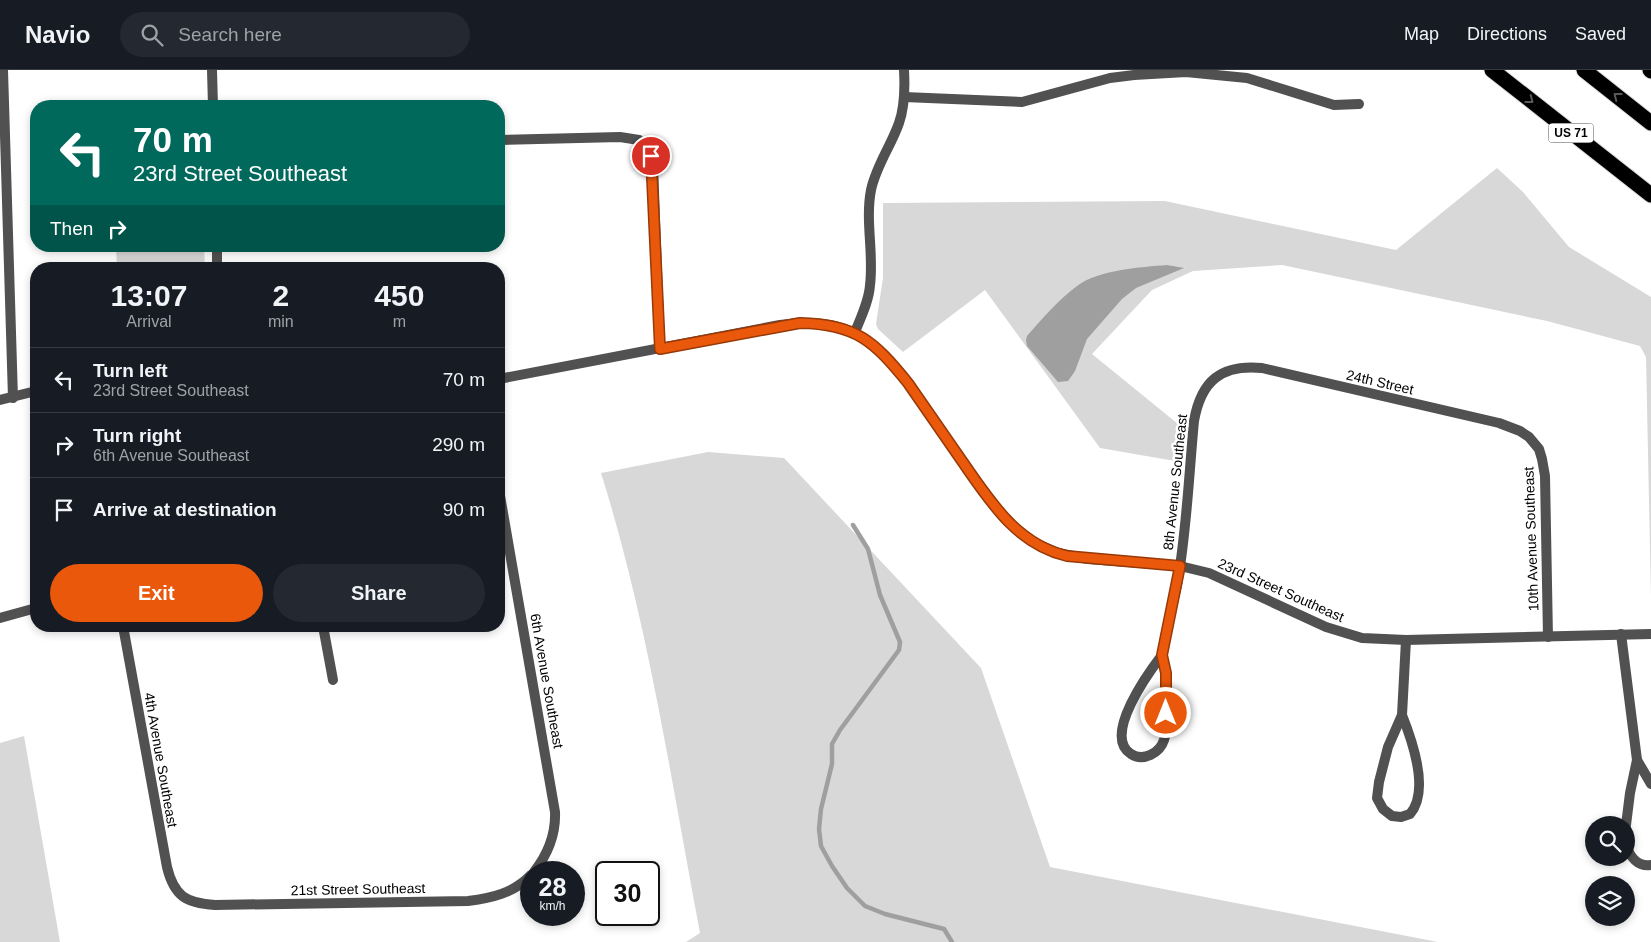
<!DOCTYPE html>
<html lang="en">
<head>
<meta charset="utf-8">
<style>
  body { margin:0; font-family:Arial,sans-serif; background:#242831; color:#f1f3f6; height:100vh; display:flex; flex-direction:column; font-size:19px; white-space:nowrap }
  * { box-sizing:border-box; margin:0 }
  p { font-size:16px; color:#9ea1a6 }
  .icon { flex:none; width:28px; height:28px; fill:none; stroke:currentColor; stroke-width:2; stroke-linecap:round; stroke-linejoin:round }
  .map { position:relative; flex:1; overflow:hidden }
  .details { position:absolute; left:30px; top:192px; width:475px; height:370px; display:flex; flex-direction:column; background:#171b24; border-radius:20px; box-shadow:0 2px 8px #0003 }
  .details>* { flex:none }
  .top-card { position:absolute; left:30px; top:30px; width:475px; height:152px; border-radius:20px; box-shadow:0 2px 8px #0003; background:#00695c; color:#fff; overflow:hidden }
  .controls { position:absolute; left:1585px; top:746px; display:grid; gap:10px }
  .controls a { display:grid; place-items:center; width:50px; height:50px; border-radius:50%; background:#171b24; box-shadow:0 2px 8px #0003; font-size:25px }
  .speed { position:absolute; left:520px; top:791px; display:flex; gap:10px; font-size:25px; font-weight:700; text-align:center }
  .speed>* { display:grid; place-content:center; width:65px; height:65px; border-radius:50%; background:#171b24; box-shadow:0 2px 8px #0003; line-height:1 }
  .speed small { font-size:12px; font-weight:400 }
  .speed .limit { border:2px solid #111; border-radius:8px; background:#fff; color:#111 }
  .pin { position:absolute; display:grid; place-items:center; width:42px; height:42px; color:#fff; margin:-21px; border:2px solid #fff; border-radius:50%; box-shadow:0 1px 5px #0007 }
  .me { position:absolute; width:55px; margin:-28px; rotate:0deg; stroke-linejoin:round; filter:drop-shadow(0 0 4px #0008) }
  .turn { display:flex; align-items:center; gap:18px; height:105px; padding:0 20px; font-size:22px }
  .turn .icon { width:65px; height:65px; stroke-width:2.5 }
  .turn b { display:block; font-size:35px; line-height:42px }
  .then { display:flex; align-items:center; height:48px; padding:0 20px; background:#0003; gap:10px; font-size:19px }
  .eta { display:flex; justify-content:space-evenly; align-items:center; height:85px; text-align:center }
  .eta b { font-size:30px; font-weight:600; line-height:35px }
  .button { display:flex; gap:10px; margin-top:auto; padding:10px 20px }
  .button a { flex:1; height:58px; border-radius:30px; background:#ea580c; color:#fff; font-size:20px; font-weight:600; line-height:58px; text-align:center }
  .button a+a { background:#242831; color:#f1f3f6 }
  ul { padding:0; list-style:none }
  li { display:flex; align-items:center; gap:15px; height:65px; padding:0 20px; border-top:1px solid #363941 }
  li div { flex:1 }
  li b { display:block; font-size:19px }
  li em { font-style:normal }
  header { display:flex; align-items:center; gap:30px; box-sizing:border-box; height:70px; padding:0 25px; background:#171b24; border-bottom:1px solid #363941 }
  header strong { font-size:24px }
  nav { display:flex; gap:28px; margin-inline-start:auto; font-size:18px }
  .search { width:350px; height:45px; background:#242831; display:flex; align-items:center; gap:12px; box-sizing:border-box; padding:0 18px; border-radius:28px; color:#9ea1a6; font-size:19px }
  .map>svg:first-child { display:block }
</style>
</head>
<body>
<header>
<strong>Navio</strong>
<div class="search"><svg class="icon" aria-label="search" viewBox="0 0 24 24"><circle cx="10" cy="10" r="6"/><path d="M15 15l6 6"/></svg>Search here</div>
<nav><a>Map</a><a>Directions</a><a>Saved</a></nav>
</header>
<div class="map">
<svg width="1651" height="872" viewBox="0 0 1651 872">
  <rect width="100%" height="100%" fill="#fff"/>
  <g fill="#d8d8d8">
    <polygon points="1497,98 1523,122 1569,177 1651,227 1651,527 1646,287 1640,276 1547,251 1282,195 1193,201 1152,220 1092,284 1178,354 1175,391 1100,378 985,220 903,282 878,259 876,254 883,208 883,133 1165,131 1396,180"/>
    <polygon points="116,176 204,176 205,199 117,199"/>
    <path d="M 708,382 L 784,388 L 981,598 L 1050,797 L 1438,872 L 686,872 L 700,863 C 671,710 648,552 601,403 Z"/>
    <polygon points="24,666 60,872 0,872 0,673"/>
  </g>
  <path fill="#9f9f9f" d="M 1167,195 L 1184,198 L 1136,218 L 1122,229 L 1087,269 L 1075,301 L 1068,311 L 1058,312 L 1027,276 L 1026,270 L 1027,266 C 1043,248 1058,230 1077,216 C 1098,200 1141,197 1167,195 Z"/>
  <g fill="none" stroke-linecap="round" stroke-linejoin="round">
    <polyline stroke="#9f9f9f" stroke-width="4.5" points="853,455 868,479 880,525 900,572 899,580 840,660 832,674 832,694 821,739 819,759 821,776 832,796 847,818 865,836 885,844 944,859 952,872"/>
    <defs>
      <g id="highway">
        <polyline points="1492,0 1651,125"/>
        <polyline points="1584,0 1651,53"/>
        <polyline points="1650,0 1651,1"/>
      </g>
    </defs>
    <use href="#highway" stroke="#dbdbdb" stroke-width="17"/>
    <g stroke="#515151" stroke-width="10">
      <polyline points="3,0 13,328"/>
      <polyline points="212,0 213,36"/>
      <polyline points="904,27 1022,32 1110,8 1134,5 1186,2 1247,8 1334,35 1359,34"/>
      <polyline points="499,70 620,67 639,70 649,78 653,96 660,279"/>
      <polyline points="217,176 217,199"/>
      <path d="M 855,262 C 861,247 869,231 870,215 C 874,183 865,151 871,120 C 876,96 891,76 899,53 C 905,36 905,18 904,0"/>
      <path d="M 499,309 L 780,255 C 844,246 869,265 908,313 L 991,432 L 1007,451 L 1033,472 L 1058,483 L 1088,489 L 1180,496 L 1209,503 L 1326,557 L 1362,568 L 1406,570 L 1651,564"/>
      <polyline points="0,330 36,321"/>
      <path d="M 499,420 L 555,742 C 556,765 548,784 534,802"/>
      <polyline points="0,548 36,538"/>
      <path d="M 123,556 L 167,797 C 174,826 186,833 215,835 L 468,831 C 492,828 514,823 531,805"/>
      <polyline points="323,556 333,610"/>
      <polyline points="1621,564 1637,690 1630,723 1626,755"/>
      <path d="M 1162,585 C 1149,602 1102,666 1131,684 C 1143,692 1160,683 1164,670 C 1170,653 1168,620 1165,602 C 1165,596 1162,589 1163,583 C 1165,558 1174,534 1178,509 C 1187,457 1189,403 1194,351 C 1201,311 1221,294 1262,298 L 1499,353 L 1520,361 L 1529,367 L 1539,379 L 1542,389 L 1545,406 L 1548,567"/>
      <path d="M 1402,645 C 1412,670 1430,721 1410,744 L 1401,747 L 1392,746 L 1383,739 L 1377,728 L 1379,712 L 1388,677 L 1402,645 L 1406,570"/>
      <polyline points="1637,690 1651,714"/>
      <path d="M 1626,775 C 1630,787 1638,797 1651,795"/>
    </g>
    <use href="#highway" stroke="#000" stroke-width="15"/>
  </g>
  <defs><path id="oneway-chevron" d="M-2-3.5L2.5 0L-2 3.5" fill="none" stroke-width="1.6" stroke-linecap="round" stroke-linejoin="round" transform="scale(1.25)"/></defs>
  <g stroke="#595959">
    <use href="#oneway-chevron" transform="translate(1617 26) rotate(-142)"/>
    <use href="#oneway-chevron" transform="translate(1530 30) rotate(38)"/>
  </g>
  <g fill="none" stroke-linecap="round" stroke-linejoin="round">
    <defs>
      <path id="route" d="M 651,86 L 660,279 L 800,253 C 856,254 874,271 908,313 C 926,339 944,365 962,391 C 990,431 1016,474 1067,486 L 1180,496 L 1162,585 L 1166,603 L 1166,643"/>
    </defs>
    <use href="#route" stroke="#983908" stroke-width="12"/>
    <use href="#route" stroke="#ea580c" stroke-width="9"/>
  </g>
  <g text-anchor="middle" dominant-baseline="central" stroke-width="5" stroke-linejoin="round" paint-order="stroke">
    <rect fill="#fff" stroke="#4c4c4c" stroke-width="1" x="1548.5" y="53.5" width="45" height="19" rx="4"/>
    <g font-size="12" font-weight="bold" fill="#000">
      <text x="1571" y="63">US 71</text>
    </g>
    <g font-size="14" fill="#000" stroke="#fff">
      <text transform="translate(1380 312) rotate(13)">24th Street</text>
      <text transform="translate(1175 412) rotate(-84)">8th Avenue Southeast</text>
      <text transform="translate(1531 469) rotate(-92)">10th Avenue Southeast</text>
      <text transform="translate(1281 520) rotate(24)">23rd Street Southeast</text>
      <text transform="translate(547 611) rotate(80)">6th Avenue Southeast</text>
      <text transform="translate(161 690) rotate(80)">4th Avenue Southeast</text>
      <text transform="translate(358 819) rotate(-1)">21st Street Southeast</text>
    </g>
  </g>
</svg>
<div class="controls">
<a><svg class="icon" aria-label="search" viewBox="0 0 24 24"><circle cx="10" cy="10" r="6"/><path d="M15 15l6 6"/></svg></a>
<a><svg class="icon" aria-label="layers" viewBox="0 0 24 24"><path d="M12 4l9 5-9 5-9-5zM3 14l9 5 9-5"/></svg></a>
</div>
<div class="speed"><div>28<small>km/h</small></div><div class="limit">30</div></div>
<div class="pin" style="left:651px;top:86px;background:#d93025"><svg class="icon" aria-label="arrive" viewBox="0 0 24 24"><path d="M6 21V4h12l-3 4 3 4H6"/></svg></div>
<svg class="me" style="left:1166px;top:643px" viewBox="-20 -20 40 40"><circle r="17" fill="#ea580c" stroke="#fff" stroke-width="3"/><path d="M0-11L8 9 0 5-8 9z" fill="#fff"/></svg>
<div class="top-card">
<div class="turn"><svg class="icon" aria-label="left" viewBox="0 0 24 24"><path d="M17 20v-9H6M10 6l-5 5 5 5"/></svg><div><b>70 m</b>23rd Street Southeast</div></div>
<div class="then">Then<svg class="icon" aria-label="right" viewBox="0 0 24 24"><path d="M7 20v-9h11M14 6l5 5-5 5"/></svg></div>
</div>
<section class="details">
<div class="eta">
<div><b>13:07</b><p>Arrival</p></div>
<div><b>2</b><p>min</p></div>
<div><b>450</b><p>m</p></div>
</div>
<ul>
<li><svg class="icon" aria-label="left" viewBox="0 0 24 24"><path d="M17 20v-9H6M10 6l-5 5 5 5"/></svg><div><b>Turn left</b><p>23rd Street Southeast</p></div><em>70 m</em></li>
<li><svg class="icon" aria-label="right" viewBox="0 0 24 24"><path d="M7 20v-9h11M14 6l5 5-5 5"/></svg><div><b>Turn right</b><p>6th Avenue Southeast</p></div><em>290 m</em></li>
<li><svg class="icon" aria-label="arrive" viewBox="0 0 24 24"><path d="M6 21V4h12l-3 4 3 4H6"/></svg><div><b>Arrive at destination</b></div><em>90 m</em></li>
</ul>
<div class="button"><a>Exit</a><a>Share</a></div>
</section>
</div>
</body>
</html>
